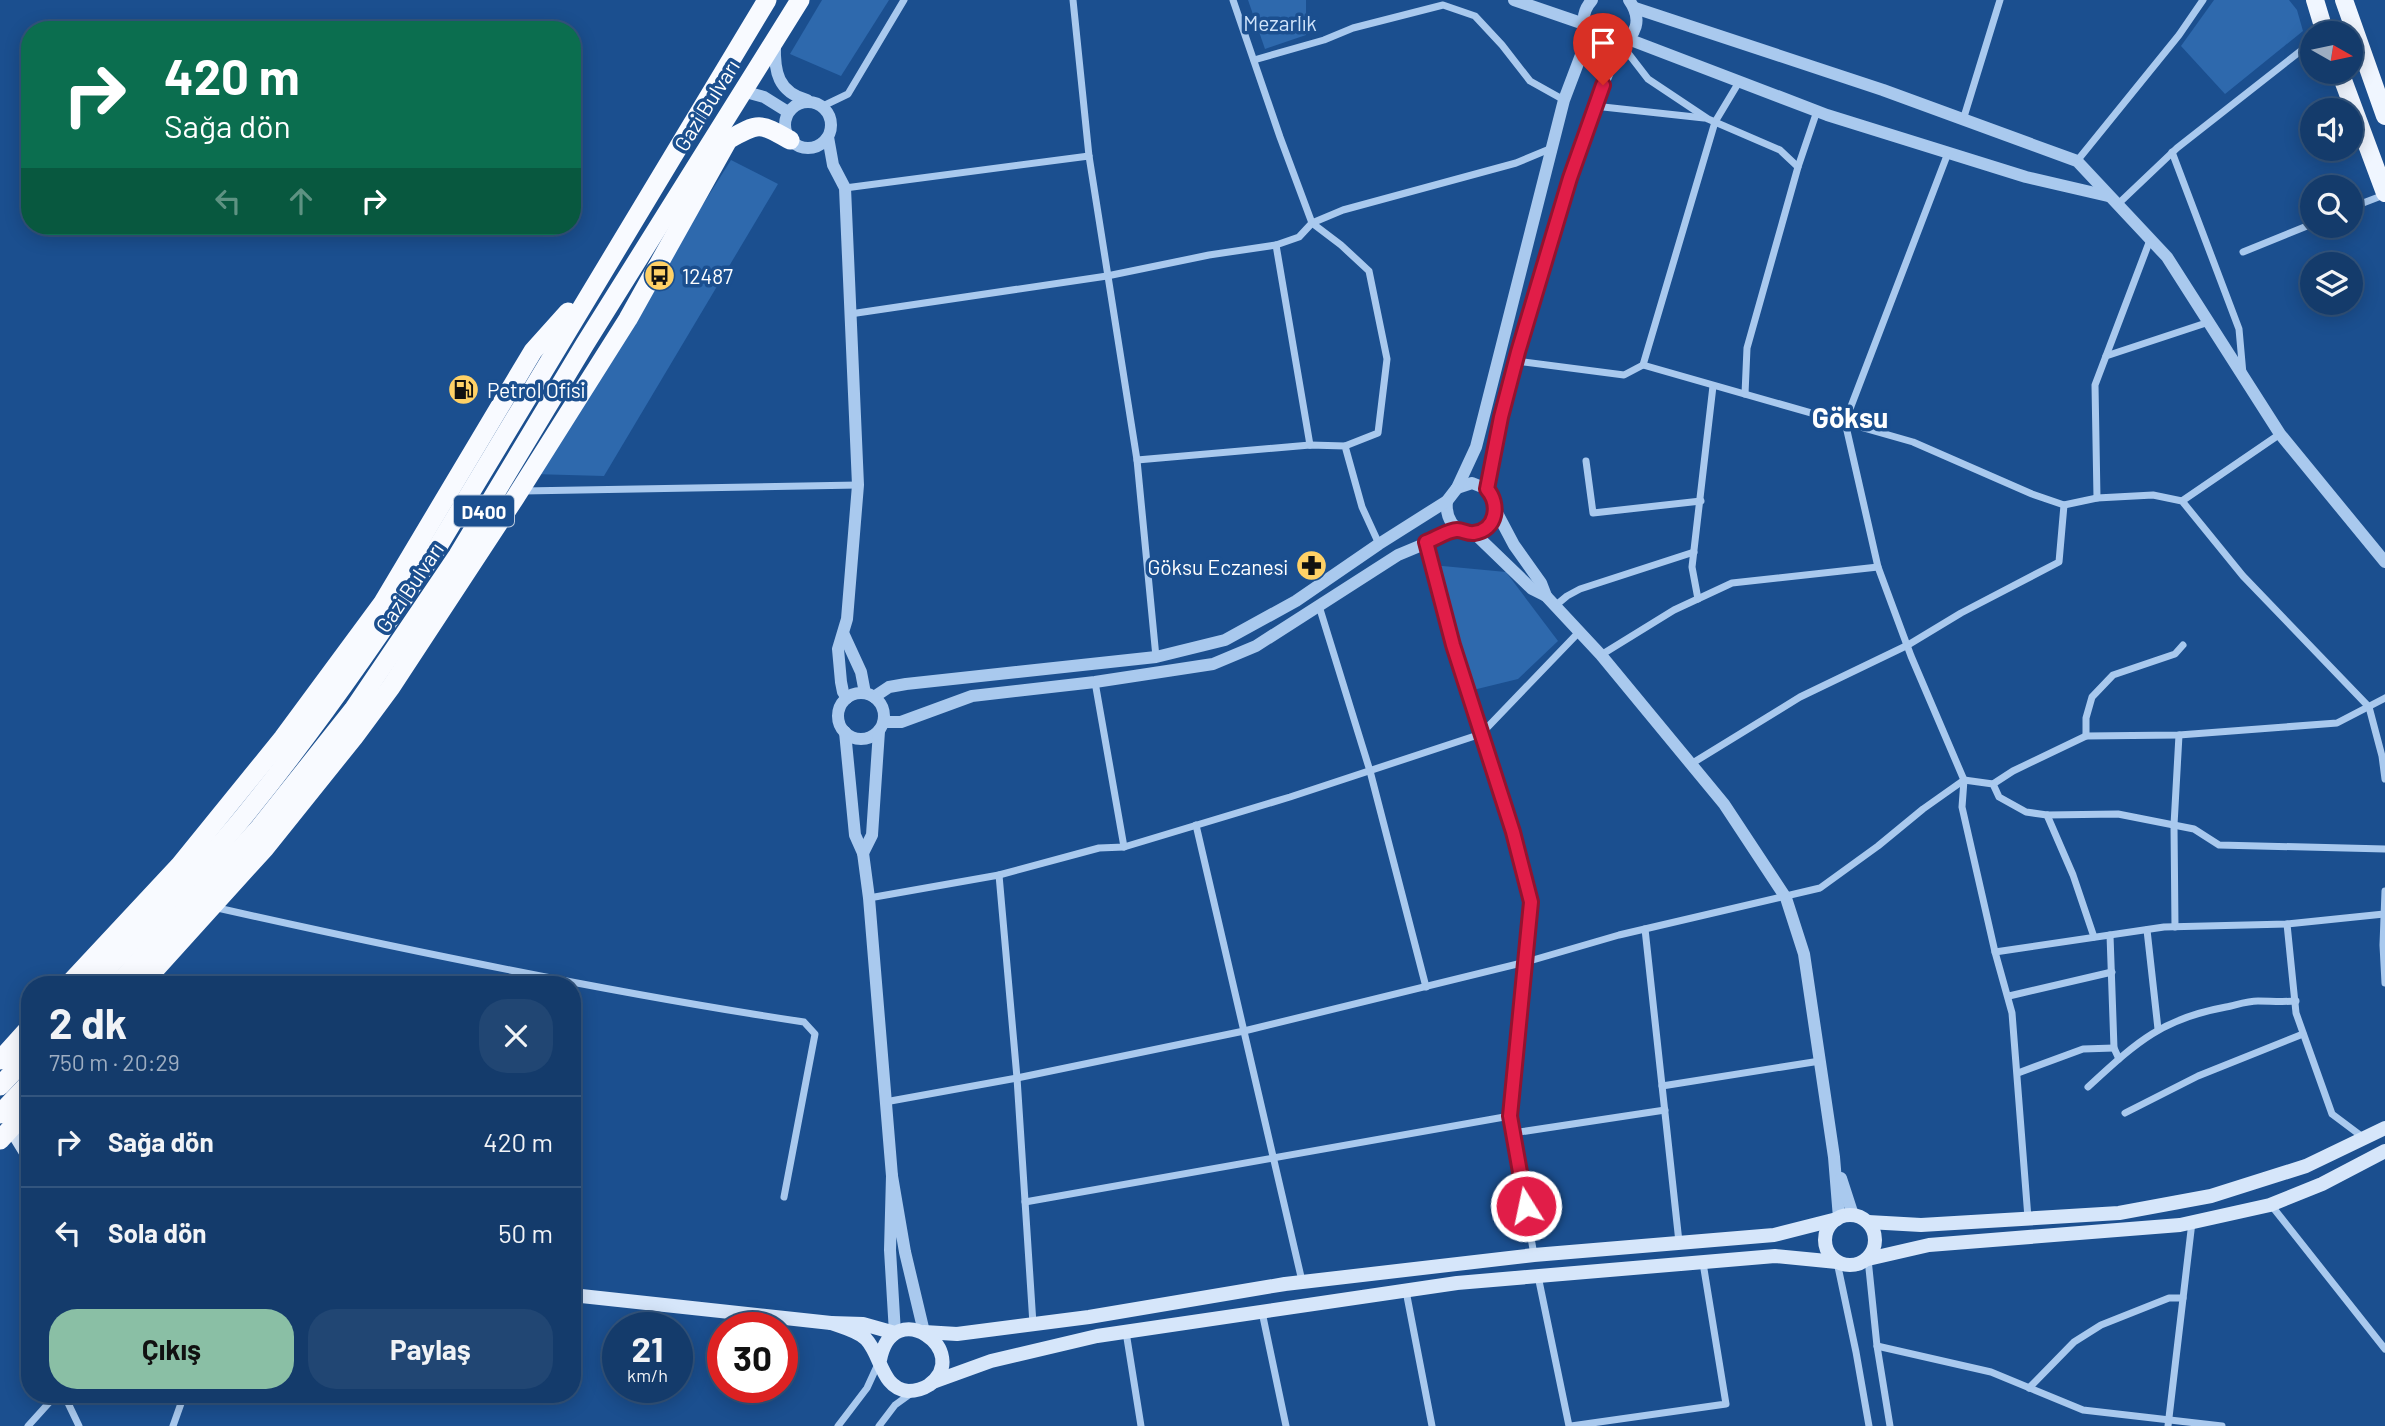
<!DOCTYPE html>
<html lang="tr">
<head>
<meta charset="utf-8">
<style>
  body { margin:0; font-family:Barlow,sans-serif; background:#214673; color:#f1f3f6; height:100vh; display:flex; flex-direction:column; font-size:26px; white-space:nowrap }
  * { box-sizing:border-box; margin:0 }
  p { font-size:23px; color:#9dadc1 }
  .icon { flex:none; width:38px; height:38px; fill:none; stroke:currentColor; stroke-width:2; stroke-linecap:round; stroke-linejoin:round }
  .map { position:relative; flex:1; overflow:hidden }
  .details { position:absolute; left:21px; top:976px; width:560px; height:427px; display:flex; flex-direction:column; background:#143b6b; border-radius:28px; box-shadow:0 4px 18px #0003,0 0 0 2px #33557e }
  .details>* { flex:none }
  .hud { position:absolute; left:21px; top:21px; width:560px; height:214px; border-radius:28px; box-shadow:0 4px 18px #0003,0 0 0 2px #33557e; background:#0b6e4f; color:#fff; overflow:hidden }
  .needle { width:46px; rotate:99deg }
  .controls { position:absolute; left:2300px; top:21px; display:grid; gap:14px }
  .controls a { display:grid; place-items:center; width:63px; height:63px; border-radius:50%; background:#143b6b; box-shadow:0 4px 18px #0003,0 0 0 2px #33557e; font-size:35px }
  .speed { position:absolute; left:602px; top:1312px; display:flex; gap:14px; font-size:35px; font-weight:700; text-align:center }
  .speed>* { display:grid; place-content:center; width:91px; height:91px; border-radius:50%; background:#143b6b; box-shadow:0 4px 18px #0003,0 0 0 2px #33557e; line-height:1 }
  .speed small { font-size:18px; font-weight:400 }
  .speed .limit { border:10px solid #d22; background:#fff; color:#111 }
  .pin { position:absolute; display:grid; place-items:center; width:60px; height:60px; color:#fff; margin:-72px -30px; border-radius:50% 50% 50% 0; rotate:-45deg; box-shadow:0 0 7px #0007 }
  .pin .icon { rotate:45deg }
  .me { position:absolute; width:77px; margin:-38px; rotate:350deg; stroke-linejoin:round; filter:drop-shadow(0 0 5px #0008) }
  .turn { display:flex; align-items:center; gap:24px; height:147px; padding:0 28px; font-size:32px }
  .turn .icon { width:91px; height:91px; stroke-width:2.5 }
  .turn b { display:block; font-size:49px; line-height:60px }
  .lanes { display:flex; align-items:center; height:66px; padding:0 28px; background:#0003; justify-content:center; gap:35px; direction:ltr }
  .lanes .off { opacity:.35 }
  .round { display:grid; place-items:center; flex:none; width:74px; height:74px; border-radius:28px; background:#214673 }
  .summary { display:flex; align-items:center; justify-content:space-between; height:119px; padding:0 28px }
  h1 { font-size:42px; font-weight:700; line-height:52px }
  .button { display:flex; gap:14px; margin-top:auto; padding:14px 28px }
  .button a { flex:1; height:80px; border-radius:28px; background:#8abfa5; color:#111; font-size:28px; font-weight:700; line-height:80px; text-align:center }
  .button a+a { background:#214673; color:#f1f3f6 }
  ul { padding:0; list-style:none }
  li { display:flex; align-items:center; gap:21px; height:91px; padding:0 28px; border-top:2px solid #33557e }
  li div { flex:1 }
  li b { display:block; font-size:26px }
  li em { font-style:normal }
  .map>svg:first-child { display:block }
</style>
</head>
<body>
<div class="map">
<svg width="2385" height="1426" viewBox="0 0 2385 1426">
  <rect width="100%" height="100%" fill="#1b4f8f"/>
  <g fill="#2e69ad">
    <polygon points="822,0 889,0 841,76 790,54"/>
    <polygon points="1248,0 1306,0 1306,35 1265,49"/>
    <polygon points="2214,0 2289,0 2297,10 2303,31 2225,94 2181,46"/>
    <polygon points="731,160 778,184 604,476 532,474"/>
    <polygon points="1432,565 1506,572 1558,641 1518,679 1473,690"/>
  </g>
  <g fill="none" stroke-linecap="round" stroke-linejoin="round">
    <g stroke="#a9c9ee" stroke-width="7">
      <polyline points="1073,0 1089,156 1137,460 1156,657"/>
      <polyline points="1233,0 1280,137 1312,223 1341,245 1369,271 1387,359 1378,433 1345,446"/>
      <polyline points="1621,44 1648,79 1708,119 1780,150 1798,167 1747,348 1745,394"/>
      <polyline points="1254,60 1324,40 1353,28 1443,5 1475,16 1502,45 1530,81 1564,100"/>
      <polyline points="823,106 848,94 904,0"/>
      <polyline points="1594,106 1704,118"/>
      <polyline points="1963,120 2000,0"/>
      <polyline points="2172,152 2239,329 2243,374"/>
      <polyline points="1948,153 1845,422 1878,567 1911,656 1964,780 1962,807 1995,952 2012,1013 2028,1218"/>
      <polyline points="2077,161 2179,35 2203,0"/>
      <polyline points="1798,167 1817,111"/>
      <polyline points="845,188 1089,156"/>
      <polyline points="2117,205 2177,148 2312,42"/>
      <polyline points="2350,208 2384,195"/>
      <polyline points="1276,245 1310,445"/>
      <polyline points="2243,252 2312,224"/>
      <polyline points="850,314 1107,276 1209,255 1276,245 1299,237 1312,223 1343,210 1516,163 1552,148"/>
      <polyline points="2106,356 2150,240"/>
      <polyline points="1516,361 1624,375 1643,365 1913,442 2032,494 2064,505 2097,498 2153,495 2182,501 2243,576 2369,707 2382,756 2385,779"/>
      <polyline points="1643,365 1715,122 1739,82"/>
      <polyline points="1137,460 1310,445 1345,446 1362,507 1379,544"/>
      <polyline points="1586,461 1593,513 1701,501"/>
      <polyline points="523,491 858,485"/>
      <polyline points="2097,498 2095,385 2106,356 2209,322"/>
      <polyline points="2182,501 2280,434"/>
      <polyline points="1426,543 1453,645 1513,832 1531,902 1510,1116 1534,1255"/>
      <polyline points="1698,599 1692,567 1713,386"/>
      <polyline points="1319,606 1370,771 1426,987"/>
      <polyline points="1555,606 1567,596 1580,589 1694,552"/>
      <polyline points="1601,655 1674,610 1732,583 1878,567"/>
      <polyline points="1095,682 1124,847"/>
      <polyline points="2086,736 2086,718 2092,697 2113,675 2175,654 2183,645"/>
      <polyline points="1691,764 1800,697 1908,645 1961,613 2059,562 2064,505"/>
      <polyline points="1993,784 2013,771 2086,736 2179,735 2337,723 2385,698"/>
      <polyline points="2047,815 2073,875 2094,937"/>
      <polyline points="1196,825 1302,1281"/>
      <polyline points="999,875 1017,1078 1033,1324"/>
      <polyline points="2385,891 2383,945 2385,983"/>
      <polyline points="869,898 999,875 1099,848 1124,847 1290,797 1481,734 1579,632"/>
      <path d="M 213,907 C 409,951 606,992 804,1022 L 815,1034 L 784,1197"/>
      <polyline points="2287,924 2296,1013 2332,1114 2364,1138"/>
      <polyline points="2175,927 2174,825 2179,735"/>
      <polyline points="1645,929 1679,1242"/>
      <polyline points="2147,930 2158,1029"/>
      <polyline points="2110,935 2114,1048 2119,1059"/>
      <polyline points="1995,952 2164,927 2287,924 2384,914"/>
      <polyline points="2009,996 2112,972"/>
      <polyline points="2018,1073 2083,1049 2114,1048"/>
      <polyline points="1662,1086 1820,1061"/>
      <path d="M 2088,1087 C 2135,1044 2160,1019 2226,1007 C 2236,1005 2247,1001 2258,1001 C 2270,1001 2282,1002 2296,1001"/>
      <polyline points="885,1102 1017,1078 1244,1031 1526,962 1619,935 1820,888 1878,846 1923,809 1964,780 1993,784 1999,797 2026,812 2047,815 2118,814 2194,829 2219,845 2385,849"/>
      <polyline points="2125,1113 2198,1076 2303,1034"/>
      <polyline points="1513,1133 1665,1110"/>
      <polyline points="1025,1202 1510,1116"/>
      <polyline points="2271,1205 2385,1349"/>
      <polyline points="1868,1259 1877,1346 1890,1426"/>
      <polyline points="1837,1262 1856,1352 1869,1426"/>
      <polyline points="1538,1276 1569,1426"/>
      <polyline points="1406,1291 1432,1426"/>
      <polyline points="1262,1312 1286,1426"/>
      <polyline points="1126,1332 1141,1426"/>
      <polyline points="1877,1346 1991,1372 2083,1410 2222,1426"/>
      <polyline points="2029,1388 2074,1342 2101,1325 2169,1298 2183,1298"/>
      <polyline points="60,1395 68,1403 79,1426"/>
      <polyline points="28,1426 56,1395"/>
      <polyline points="173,1426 184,1395"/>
      <polyline points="838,1426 867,1388 878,1364"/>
      <polyline points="879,1426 895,1405 913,1392"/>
      <polyline points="1571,1426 1726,1404 1703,1263"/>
      <polyline points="2168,1426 2192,1222"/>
    </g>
    <g stroke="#a9c9ee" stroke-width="12">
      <polyline points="1514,0 1584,24"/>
      <path d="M 1592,0 C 1586,7 1582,16 1585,25 C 1594,64 1658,41 1629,0"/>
      <polyline points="1635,8 1883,90 2077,161 2167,257 2280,434 2385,562"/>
      <polyline points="1628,39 1827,115 2026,177 2108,196"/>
      <path d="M 775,44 C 774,72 778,92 807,100"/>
      <polyline points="742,91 764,97 788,112"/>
      <circle cx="808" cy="125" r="23"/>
      <polyline points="828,137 833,165 845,188 858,485 847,619 838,649 841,682 843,692 847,698"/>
      <polyline points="1457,488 1472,483 1487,489 1492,496 1496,511 1514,545 1541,583 1546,596"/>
      <polyline points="1487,489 1501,417 1519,352 1570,178 1594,106 1619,45"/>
      <path d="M 1447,501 C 1443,537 1486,546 1496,511"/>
      <polyline points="1474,533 1532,589 1546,596 1601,655 1724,804 1786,898 1804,954 1834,1157 1839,1218"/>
      <polyline points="844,635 861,672 865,693"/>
      <circle cx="861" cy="716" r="23"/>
      <polyline points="874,697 889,687 906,684 1156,657 1225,640 1296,601 1379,544 1447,501 1457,488 1476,447 1564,100 1589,34"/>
      <polyline points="884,722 901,722 972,696 1095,682 1213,664 1256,646 1398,555 1458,530"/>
      <polyline points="845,732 855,835 863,853 869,898 892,1176"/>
      <polyline points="863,853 872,835 879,731"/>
      <polyline points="1841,1178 1853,1215"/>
      <polyline points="895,1333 890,1250 892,1176 905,1252 924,1332"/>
    </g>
    <g stroke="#d6e6fa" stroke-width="14">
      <polyline points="11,1128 30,1159"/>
      <circle cx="1850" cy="1240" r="25"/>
      <polyline points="1868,1222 1921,1225 2119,1213 2211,1196 2306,1166 2385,1128"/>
      <polyline points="1868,1259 1929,1245 2180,1225 2270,1205 2322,1184 2385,1151"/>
      <polyline points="572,1295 831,1323"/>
      <polyline points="924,1332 957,1334 1089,1317 1285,1284 1534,1255 1774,1235 1837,1219"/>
      <path d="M 880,1360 C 893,1293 974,1352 929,1385 C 923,1389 916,1391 908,1391 C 881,1388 882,1356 866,1339 C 858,1331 842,1327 831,1323 L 863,1324 L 895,1333"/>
      <polyline points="933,1382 991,1361 1097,1336 1457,1283 1775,1256 1837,1262"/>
    </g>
    <g stroke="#f0f6ff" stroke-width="18">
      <polyline points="2315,0 2325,33"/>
      <polyline points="2344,0 2385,116"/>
      <polyline points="2340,72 2385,193"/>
    </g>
    <g stroke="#f8faff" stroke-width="19">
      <polyline points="68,985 180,865 283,738 382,604 533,351 568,312"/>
      <path d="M 92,985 C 143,929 197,874 245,815 C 314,730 377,640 437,548 L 767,0"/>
      <polyline points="117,985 260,827 353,710 458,555 585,344 800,0"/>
      <path d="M 141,985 L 265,848 L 354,737 L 391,687 L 515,498 L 628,319 L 728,140 C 759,122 760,123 790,140"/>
      <polyline points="0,1060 30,1027"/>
      <polyline points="0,1086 30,1054"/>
      <polyline points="0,1114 30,1082"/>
      <polyline points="0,1140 30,1107"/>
    </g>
  </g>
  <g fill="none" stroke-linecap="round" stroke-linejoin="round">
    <defs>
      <path id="route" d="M 1526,1206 L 1510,1116 L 1531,902 L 1513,832 L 1453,645 L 1426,542 C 1435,539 1448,530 1457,530 C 1463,530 1468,534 1474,533 C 1497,530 1500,504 1487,489 L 1501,417 L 1518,352 L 1570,178 L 1603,85"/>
    </defs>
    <use href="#route" stroke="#92132f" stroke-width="18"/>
    <use href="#route" stroke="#e11d48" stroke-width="12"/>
  </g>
  <defs>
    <symbol id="bus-disc" viewBox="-11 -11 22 22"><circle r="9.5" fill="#ffd166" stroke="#1b4f8f"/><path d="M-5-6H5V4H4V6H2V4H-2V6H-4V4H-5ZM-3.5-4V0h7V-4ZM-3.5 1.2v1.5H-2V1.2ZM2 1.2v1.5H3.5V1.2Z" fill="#111"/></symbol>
    <symbol id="fuel-disc" viewBox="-11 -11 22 22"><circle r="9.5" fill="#ffd166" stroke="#1b4f8f"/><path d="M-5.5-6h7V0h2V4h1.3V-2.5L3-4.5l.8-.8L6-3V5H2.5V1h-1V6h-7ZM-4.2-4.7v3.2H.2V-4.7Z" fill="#111"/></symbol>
    <symbol id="pharmacy-disc" viewBox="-11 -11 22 22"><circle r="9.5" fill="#ffd166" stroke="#1b4f8f"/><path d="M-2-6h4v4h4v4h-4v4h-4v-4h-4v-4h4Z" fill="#111"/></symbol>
  </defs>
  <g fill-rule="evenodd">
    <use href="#bus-disc" x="642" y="258" width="35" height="35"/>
    <use href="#fuel-disc" x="446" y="372" width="35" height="35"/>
    <use href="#pharmacy-disc" x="1294" y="548" width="35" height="35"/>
  </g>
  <g text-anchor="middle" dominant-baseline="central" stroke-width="7" stroke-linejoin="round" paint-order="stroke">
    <rect fill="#1b4f8f" stroke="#bbcadd" stroke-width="2" x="454" y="495.5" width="60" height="31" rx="5"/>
    <g font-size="19" font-weight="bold" fill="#fff">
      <text x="484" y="511">D400</text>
    </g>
    <g font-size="21" fill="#cfe3fa" stroke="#1b4f8f">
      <text x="1280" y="22">Mezarlık</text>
    </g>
    <g font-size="21" fill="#fff" stroke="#1b4f8f">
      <text transform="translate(706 105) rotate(-58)">Gazi Bulvarı</text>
      <text transform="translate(409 587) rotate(-56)">Gazi Bulvarı</text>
    </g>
    <g font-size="21" fill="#fff" stroke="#1b4f8f" text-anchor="start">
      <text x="682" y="275">12487</text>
      <text x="487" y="389">Petrol Ofisi</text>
      <text x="1288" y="566" text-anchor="end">Göksu Eczanesi</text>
    </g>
    <g font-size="28" font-weight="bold" fill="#fff" stroke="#1b4f8f">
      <text x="1850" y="417">Göksu</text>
    </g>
  </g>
</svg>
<div class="controls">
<a><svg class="needle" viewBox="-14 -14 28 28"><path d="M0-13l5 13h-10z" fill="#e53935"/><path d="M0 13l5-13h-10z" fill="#9dadc1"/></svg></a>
<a><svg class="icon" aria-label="sound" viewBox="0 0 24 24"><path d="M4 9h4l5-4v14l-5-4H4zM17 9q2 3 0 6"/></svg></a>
<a><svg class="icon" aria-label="search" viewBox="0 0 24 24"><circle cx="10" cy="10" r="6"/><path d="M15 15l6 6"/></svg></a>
<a><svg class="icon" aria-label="layers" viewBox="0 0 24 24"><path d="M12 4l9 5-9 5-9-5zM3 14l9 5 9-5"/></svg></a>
</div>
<div class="speed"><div>21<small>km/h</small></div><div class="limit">30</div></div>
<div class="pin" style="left:1603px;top:85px;background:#d93025"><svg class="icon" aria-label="arrive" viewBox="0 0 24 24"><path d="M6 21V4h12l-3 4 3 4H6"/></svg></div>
<svg class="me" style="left:1526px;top:1206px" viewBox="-20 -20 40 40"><circle r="17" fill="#e11d48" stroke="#fff" stroke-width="3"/><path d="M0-11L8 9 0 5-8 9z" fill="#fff"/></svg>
<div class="hud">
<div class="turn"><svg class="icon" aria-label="right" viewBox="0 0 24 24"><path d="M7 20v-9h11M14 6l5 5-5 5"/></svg><div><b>420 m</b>Sağa dön</div></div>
<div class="lanes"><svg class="icon off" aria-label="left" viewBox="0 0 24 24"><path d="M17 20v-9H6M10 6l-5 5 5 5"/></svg><svg class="icon off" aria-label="ahead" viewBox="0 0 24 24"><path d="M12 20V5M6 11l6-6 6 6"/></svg><svg class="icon" aria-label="right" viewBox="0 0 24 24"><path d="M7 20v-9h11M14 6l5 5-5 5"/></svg></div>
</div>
<section class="details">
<div class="summary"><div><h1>2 dk</h1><p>750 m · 20:29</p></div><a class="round"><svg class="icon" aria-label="close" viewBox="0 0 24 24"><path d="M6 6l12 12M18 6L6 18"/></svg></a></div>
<ul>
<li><svg class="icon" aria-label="right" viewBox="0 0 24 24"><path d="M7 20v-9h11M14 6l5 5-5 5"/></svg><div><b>Sağa dön</b></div><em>420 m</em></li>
<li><svg class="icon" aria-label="left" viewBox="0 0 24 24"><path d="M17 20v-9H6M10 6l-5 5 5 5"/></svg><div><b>Sola dön</b></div><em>50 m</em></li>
</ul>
<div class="button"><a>Çıkış</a><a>Paylaş</a></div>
</section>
</div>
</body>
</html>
